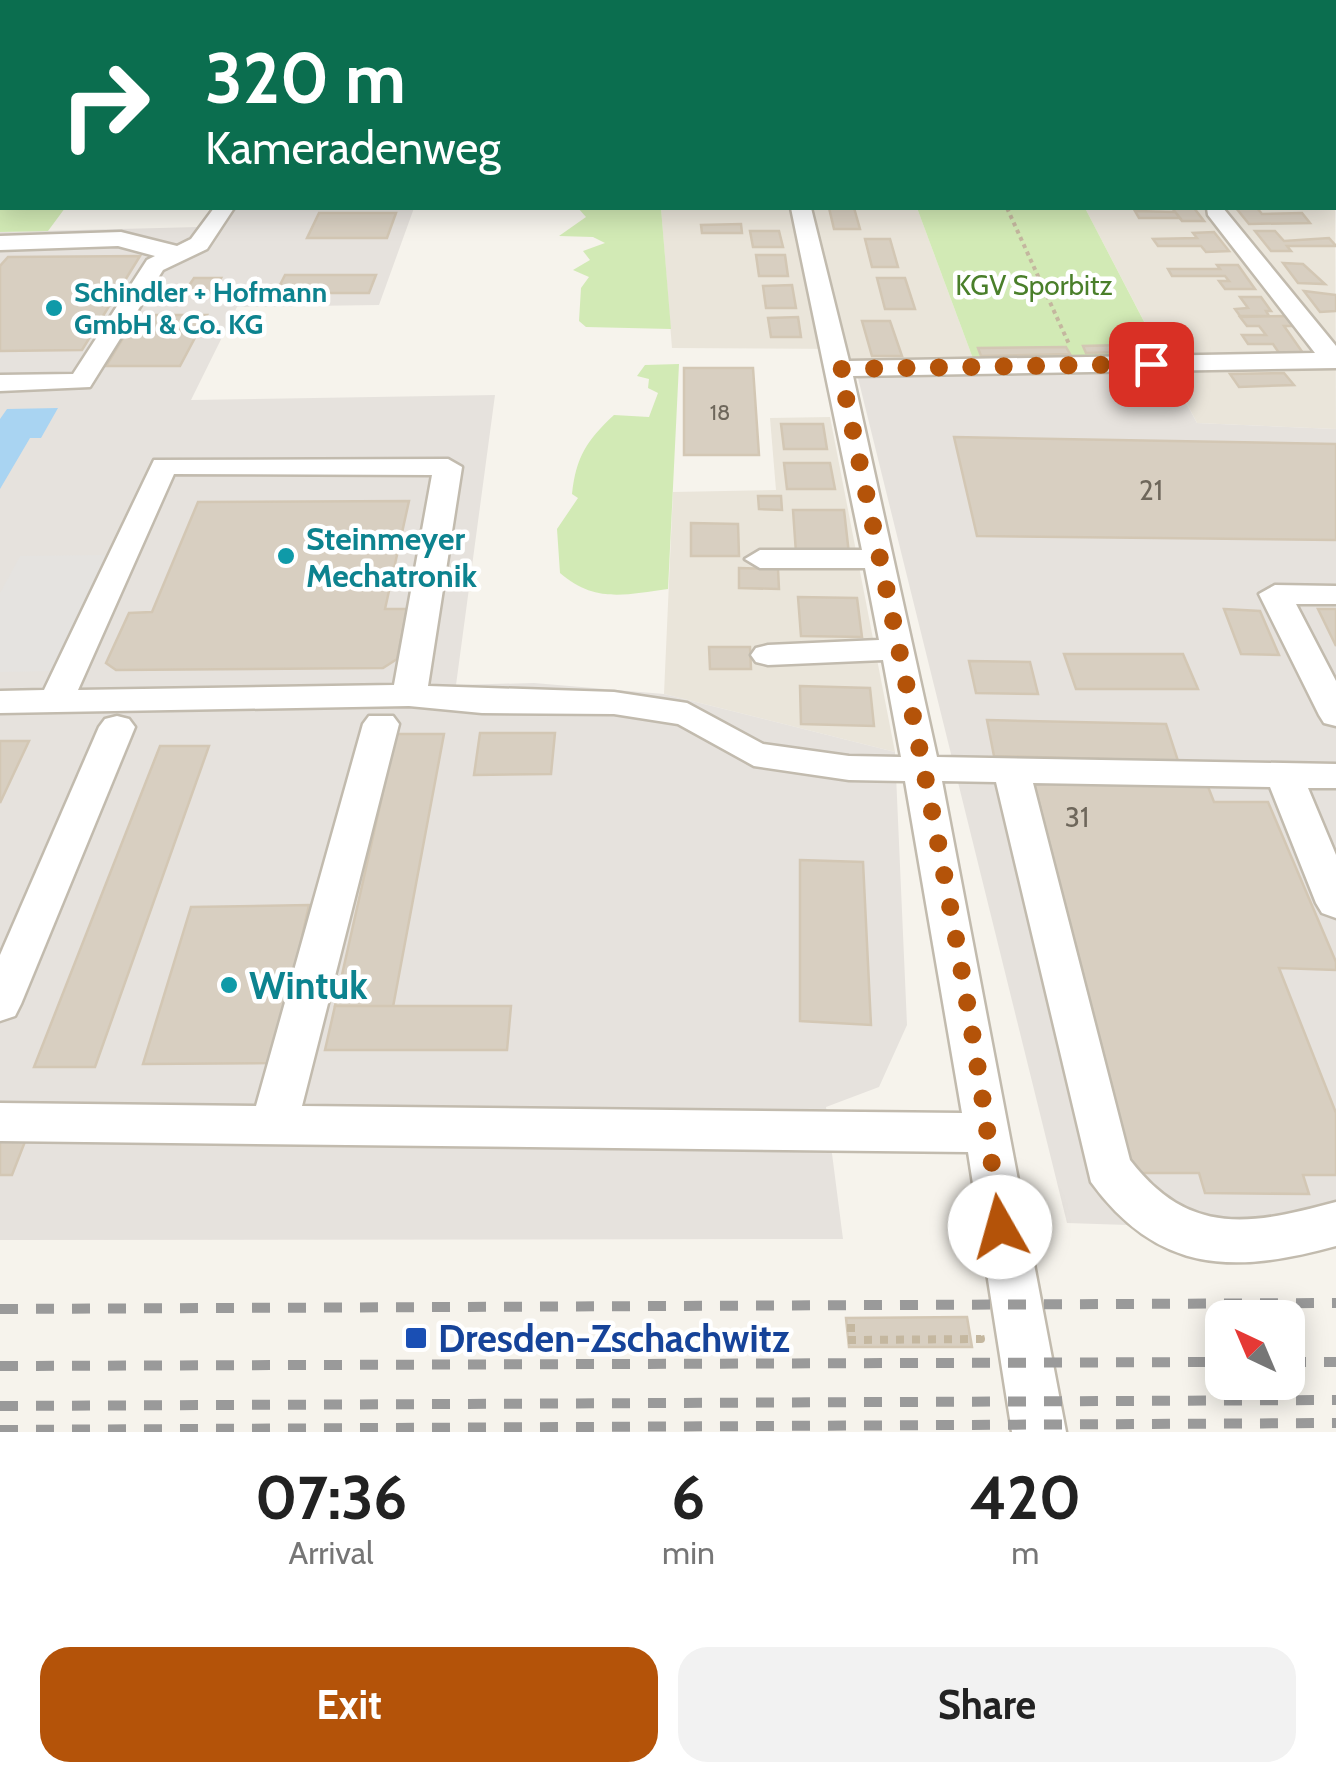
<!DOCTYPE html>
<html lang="en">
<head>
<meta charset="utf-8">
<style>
  body { margin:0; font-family:Cabin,sans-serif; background:#f2f2f2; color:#222; height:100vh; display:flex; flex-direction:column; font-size:38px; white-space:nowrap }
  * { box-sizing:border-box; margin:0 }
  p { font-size:32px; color:#767676 }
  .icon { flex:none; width:55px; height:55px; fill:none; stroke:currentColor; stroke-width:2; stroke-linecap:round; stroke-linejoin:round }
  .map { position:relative; height:1432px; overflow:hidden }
  .panel { display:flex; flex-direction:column; background:#fff; flex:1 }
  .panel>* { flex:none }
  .guide { position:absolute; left:0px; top:0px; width:1338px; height:210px; box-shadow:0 5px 25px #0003; background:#0b6e4f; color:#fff; overflow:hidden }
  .needle { width:65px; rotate:316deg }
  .tools { position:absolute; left:1205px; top:1300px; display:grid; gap:20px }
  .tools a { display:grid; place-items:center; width:100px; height:100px; border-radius:20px; background:#fff; box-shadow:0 5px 25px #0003; font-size:50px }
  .pin { position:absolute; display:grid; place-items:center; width:85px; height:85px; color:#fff; margin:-42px; border-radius:20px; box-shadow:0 5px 15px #0006 }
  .me { position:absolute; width:110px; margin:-55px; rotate:353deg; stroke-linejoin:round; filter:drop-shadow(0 0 8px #0008) }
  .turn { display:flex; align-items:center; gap:35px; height:210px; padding:0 40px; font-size:45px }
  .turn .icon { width:130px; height:130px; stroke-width:2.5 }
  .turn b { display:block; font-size:70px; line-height:85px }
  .eta { display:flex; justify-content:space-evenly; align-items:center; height:170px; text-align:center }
  .eta b { font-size:60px; font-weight:700; line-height:70px }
  .button { display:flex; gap:20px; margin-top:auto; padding:20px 40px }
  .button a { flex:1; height:115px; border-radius:30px; background:#b45309; color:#fff; font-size:40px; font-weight:700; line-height:115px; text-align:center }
  .button a+a { background:#f2f2f2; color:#222 }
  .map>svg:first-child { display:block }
</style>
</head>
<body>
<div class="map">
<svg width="1336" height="1432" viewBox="0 0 1336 1432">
  <rect width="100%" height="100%" fill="#f6f3ec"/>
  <g fill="#eae5da">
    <polygon points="1335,199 1336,429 1197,423 1085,208 1335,208"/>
    <polygon points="661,208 917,208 975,364 853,364 846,349 672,348"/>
    <polygon points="830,417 895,752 664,694 673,492 776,490 770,418"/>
  </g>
  <g fill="#e6e2dd">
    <polygon points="211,208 414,208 379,305 237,307 191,400 495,395 456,685 534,683 664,694 895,752 907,1025 879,1087 826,1107 843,1239 0,1240 0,232 199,227"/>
    <polygon points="1168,369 1197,423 1336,429 1336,1232 1067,1223 858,378"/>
  </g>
  <g fill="#d2eab5">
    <polygon points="114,0 609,0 612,2 113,2"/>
    <polygon points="0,179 2,208 65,208 48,231 0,232"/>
    <polygon points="578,208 661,208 671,329 586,327 579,321 581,288 589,277 573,270 590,260 583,251 605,243 593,237 559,236 586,217"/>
    <polygon points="917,208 1085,208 1165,362 975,364"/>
    <path d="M 679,364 L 668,589 C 624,595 595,603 560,573 L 557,529 L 578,498 L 572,494 C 576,457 587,440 614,415 L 649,417 L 658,393 L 648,388 L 649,379 L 637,376 L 645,365 Z"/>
  </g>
  <polygon fill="#e5e3e0" points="108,555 56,671 0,672 0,593 20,556"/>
  <polygon fill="#a9d4f2" points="58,408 41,438 30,438 0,489 0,419 7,409"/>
  <g fill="#d8cfc1" stroke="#d3c7b4" stroke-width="2.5">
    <polygon points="829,208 854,208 860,229 834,229"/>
    <polygon points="1172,208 1194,208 1204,221 1182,221"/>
    <polygon points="1236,208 1257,208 1262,214 1302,213 1310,223 1249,224"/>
    <polygon points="1135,211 1175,212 1180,218 1139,218"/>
    <polygon points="319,213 396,213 387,238 307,238"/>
    <polygon points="741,224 742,233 702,233 701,225"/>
    <polygon points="750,231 779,231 783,247 753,247"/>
    <polygon points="1255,231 1275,231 1284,241 1329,238 1336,246 1287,246 1291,251 1271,251"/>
    <polygon points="1214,232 1229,251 1206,252 1201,246 1158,246 1153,239 1197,238 1193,233"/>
    <polygon points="865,239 890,239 898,267 872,267"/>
    <polygon points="756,255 785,255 788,276 759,276"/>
    <polygon points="140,256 82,350 0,351 0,266 8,257"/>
    <polygon points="1283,263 1303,264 1325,284 1298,283"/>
    <polygon points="1217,265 1238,265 1255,289 1225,289 1219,281 1229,281 1225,276 1172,276 1168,269 1220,269"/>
    <polygon points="285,275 376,275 369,293 276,293"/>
    <polygon points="194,278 221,278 212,293 184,293"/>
    <polygon points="877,278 905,278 915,309 885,309"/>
    <polygon points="792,285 796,308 766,308 763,286"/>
    <polygon points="1304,291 1336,295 1336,311 1320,312"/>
    <polygon points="1240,297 1261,297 1271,311 1266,311 1269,316 1240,316 1235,309 1248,308"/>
    <polygon points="137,315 207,315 180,366 106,366"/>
    <polygon points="1287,316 1294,326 1284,326 1303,353 1279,353 1273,344 1248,344 1242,335 1266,335 1259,326 1247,326 1240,317"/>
    <polygon points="798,317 801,337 771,337 768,318"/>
    <polygon points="862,321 890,321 902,356 872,356"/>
    <polygon points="1159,344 1163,351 1086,353 1083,346"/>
    <polygon points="1066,347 1070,354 981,356 978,348"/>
    <polygon points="684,368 753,368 759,455 684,455"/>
    <polygon points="1284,373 1294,385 1239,387 1230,374"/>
    <polygon points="781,424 823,424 827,449 784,449"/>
    <polygon points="954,437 1336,444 1336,540 977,536"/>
    <polygon points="784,463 830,463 835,489 787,489"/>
    <polygon points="758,496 781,496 782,510 759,509"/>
    <polygon points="409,501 385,609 407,609 397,659 383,668 116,670 106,663 129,613 152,612 198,502"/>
    <polygon points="793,510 844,510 849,554 796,553"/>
    <polygon points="691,523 738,524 739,556 691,556"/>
    <polygon points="739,568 778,569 779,589 739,588"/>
    <polygon points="798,597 857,598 862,637 801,636"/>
    <polygon points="1224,609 1260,611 1279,655 1241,654"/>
    <polygon points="1318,609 1336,609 1336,646"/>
    <polygon points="709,647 750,647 751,669 710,669"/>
    <polygon points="1064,654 1183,654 1198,689 1076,689"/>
    <polygon points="969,661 1030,662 1038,694 976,693"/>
    <polygon points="800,686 870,688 874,726 801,724"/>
    <polygon points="987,720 1166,724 1178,761 994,756"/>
    <polygon points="480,733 555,733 551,774 474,775"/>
    <polygon points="396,734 444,734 393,1007 335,1006"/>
    <polygon points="0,741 29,741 0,803"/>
    <polygon points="160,746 209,746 95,1067 34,1067"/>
    <polygon points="1034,783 1207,784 1214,802 1268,802 1336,962 1336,970 1279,968 1336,1113 1336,1175 1303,1175 1309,1194 1205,1193 1199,1173 1134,1173"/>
    <polygon points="800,860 863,862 871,1025 800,1021"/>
    <polygon points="309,905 274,1063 143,1064 191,907"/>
    <polygon points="335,1006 511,1006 507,1050 325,1050"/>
    <polygon points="0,1139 26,1139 12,1175 0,1175"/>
    <polygon points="967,1317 972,1347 849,1347 846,1318"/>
  </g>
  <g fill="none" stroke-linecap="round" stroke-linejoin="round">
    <defs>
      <g id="minor">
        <rect x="0" y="43" width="2" height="10"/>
        <rect x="1335" y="168" width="1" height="12"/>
        <rect x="0" y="169" width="2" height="12"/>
        <polygon points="214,208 234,208 207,249 163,270 90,387 0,391 0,375 73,374 147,260 155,256 118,246 0,250 0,236 121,232 177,246 191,239"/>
        <path d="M 791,208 L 811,208 L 849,361 L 1315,353 L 1208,215 L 1207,208 L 1223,208 L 1336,346 L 1336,368 L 853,376 L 937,757 L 1336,764 L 1336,788 L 1308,788 L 1336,855 L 1336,918 L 1322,913 L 1316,903 L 1270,787 L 1033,783 L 1130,1160 C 1189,1237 1251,1225 1336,1202 L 1336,1246 C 1234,1274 1158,1274 1091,1182 L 996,782 L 942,781 L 1066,1432 L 1012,1432 L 968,1152 L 0,1141 L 0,1103 L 256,1106 L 363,724 L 369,716 L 393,716 L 399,724 L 302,1106 L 962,1113 L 905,781 L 849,780 L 754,766 L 678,724 L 614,714 L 482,713 L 409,706 L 0,713 L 0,691 L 44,690 L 154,460 L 448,459 L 462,467 L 428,686 L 614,692 L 687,703 L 763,744 L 849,756 L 901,757 L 883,660 L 768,665 L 756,662 L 751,655 L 756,648 L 768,645 L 879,640 L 865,568 L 760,568 L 745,559 L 760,550 L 862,550 ZM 174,474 L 432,475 L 394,685 L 78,690 Z"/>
        <polygon points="1275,585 1336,586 1336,604 1296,604 1336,681 1336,726 1324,723 1319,715 1259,594"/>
        <polygon points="117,716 129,719 135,727 21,1004 15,1016 0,1021 0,955 99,727 105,719"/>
      </g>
    </defs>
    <use href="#minor" stroke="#c2bbae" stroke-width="5"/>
    <g stroke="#c4b79f" stroke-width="2.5" stroke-dasharray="2.5 2.5" stroke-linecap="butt">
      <polyline points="177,0 203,0"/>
      <polyline points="218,0 226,2"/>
      <polyline points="1221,0 1232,2"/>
      <polyline points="655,2 662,0"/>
      <polyline points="813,2 820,0"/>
      <polyline points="1101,2 1147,0"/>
    </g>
    <polyline stroke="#c4b79f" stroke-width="4" stroke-dasharray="4 4" stroke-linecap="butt" points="1007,208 1069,344"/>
    <g stroke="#c4b79f" stroke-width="8" stroke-dasharray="8 8" stroke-linecap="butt">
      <polyline points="847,1328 862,1328"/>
      <polyline points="848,1340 981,1339 980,1335"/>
    </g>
    <use href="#minor" fill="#fff" fill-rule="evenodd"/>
    <g stroke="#9a9a9a" stroke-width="10" stroke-dasharray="18 18" stroke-linecap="butt">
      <polyline points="0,1309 1336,1303"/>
      <polyline points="1288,1362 1336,1362"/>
      <polyline points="0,1366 1222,1362"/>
      <polyline points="0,1406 1336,1400"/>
      <polyline points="0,1430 1336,1423"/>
    </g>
  </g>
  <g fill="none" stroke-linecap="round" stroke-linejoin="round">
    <path stroke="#b45309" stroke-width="18" stroke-dasharray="0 32.4" d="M 1000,1227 C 965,938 899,653 840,369 L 1151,364"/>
  </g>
  <g fill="#0f9aa8" stroke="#fff" stroke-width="4">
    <circle cx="54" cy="308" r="10"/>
    <circle cx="286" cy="556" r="10"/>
    <circle cx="229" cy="985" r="10"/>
  </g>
  <rect fill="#1a4fb4" stroke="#fff" stroke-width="4" x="404" y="1326" width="24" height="24" rx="5"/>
  <g text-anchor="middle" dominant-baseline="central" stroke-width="9" stroke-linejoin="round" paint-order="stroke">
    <g font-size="22" fill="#6e675b">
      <text x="720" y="412">18</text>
    </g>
    <g font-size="28" fill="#4a7f2a" stroke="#fff">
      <text x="1034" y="285">KGV Sporbitz</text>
    </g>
    <g font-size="28" font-weight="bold" fill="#0d838f" stroke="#fff" text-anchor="start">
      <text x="74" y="292">Schindler + Hofmann<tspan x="74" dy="32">GmbH &amp; Co. KG</tspan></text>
    </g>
    <g font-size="28" fill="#6e675b">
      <text x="1151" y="490">21</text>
      <text x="1077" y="817">31</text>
    </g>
    <g font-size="32" font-weight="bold" fill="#0d838f" stroke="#fff" text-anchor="start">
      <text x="306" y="538">Steinmeyer<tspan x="306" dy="37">Mechatronik</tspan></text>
    </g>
    <g font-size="38" font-weight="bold" fill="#0d838f" stroke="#fff" text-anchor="start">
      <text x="249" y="985">Wintuk</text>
    </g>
    <g font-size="38" font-weight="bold" fill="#164399" stroke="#fff" text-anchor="start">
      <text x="438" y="1338">Dresden-Zschachwitz</text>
    </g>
  </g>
</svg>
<div class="tools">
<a><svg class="needle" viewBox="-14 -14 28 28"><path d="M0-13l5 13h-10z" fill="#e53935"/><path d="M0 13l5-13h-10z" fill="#767676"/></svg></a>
</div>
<div class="pin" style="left:1151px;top:364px;background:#d93025"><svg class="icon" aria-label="arrive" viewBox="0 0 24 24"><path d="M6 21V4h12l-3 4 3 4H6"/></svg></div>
<svg class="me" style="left:1000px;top:1227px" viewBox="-20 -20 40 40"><circle r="19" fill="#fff"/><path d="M0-13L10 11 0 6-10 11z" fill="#b45309"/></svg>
<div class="guide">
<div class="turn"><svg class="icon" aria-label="right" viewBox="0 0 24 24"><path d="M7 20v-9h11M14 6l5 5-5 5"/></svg><div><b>320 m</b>Kameradenweg</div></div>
</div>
</div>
<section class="panel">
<div class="eta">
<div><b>07:36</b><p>Arrival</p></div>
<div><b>6</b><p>min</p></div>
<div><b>420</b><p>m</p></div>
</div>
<div class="button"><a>Exit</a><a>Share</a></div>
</section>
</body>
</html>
